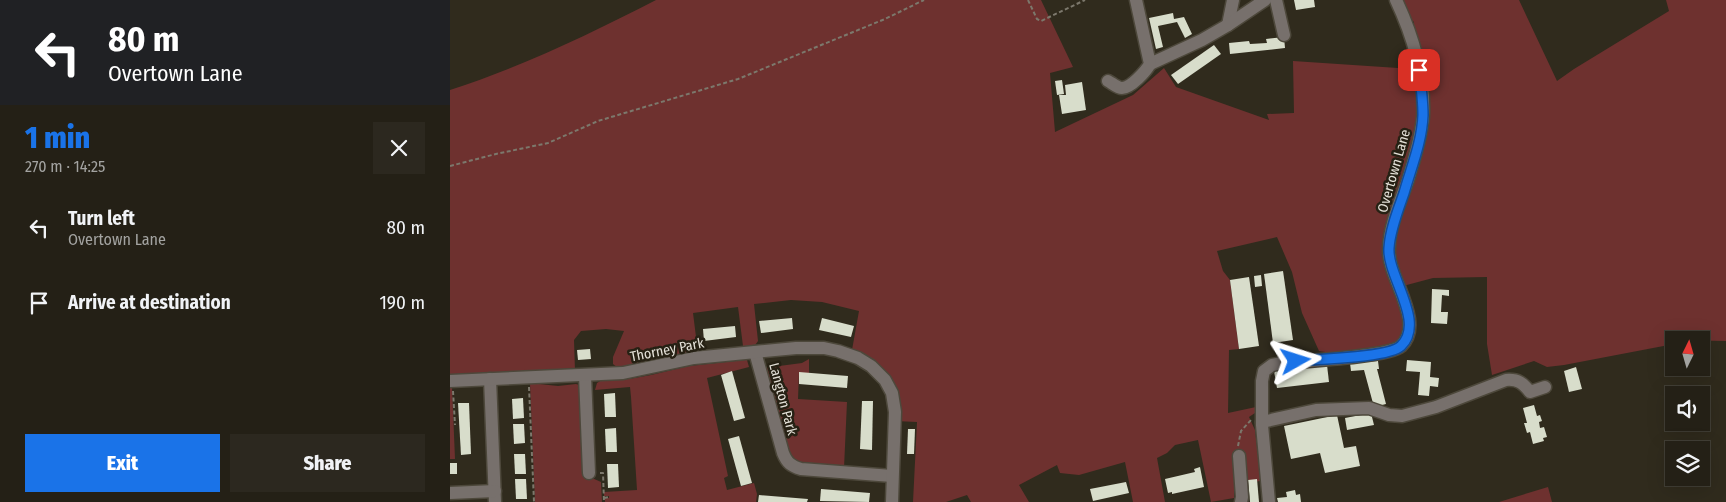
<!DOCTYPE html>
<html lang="en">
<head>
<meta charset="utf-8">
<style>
  body { margin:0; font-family:"Fira Sans Condensed",sans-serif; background:#2c281f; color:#f1f3f6; height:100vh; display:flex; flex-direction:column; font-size:19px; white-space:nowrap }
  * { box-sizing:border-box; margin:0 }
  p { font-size:16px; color:#a3a3a1 }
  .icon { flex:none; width:28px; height:28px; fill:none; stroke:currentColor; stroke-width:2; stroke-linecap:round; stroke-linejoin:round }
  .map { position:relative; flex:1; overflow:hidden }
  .panel { display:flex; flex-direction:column; background:#242016; width:450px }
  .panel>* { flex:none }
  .hud { background:#202124; color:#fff; overflow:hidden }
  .needle { width:32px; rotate:5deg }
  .tools { position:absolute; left:1215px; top:331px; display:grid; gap:10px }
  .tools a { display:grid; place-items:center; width:45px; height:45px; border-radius:0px; background:#242016; box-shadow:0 5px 20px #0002,0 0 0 1px #413e35; font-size:25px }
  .pin { position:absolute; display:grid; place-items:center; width:42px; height:42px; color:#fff; margin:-21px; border-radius:10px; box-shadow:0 2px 8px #0006 }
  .me { position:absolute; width:55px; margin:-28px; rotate:84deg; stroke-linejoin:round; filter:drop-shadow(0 0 4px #0008) }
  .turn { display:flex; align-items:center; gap:18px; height:105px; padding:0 25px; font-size:22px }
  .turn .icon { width:65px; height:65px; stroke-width:2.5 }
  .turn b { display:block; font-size:35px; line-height:42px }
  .round { display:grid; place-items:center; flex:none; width:52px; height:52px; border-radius:0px; background:#2c281f }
  .headline { display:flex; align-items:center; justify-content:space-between; height:85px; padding:0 25px }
  h1 { font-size:30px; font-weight:800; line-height:38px; color:#1a73e8 }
  .cta { display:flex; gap:10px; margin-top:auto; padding:10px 25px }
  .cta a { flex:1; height:58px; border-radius:0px; background:#1a73e8; color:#fff; font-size:20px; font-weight:800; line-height:58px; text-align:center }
  .cta a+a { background:#2c281f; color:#f1f3f6 }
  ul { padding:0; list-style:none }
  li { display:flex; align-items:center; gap:15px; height:75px; padding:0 25px }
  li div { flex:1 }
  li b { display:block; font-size:19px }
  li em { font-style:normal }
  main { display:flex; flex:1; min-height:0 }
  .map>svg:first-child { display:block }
</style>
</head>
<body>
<main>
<section class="panel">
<div class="hud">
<div class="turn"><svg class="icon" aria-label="left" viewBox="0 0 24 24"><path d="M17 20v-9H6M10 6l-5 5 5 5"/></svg><div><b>80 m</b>Overtown Lane</div></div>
</div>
<div class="headline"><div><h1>1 min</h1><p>270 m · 14:25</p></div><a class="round"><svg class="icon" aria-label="close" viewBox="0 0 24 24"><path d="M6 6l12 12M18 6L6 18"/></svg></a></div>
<ul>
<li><svg class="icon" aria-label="left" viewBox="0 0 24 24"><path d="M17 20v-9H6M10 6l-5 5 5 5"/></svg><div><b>Turn left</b><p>Overtown Lane</p></div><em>80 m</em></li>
<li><svg class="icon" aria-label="arrive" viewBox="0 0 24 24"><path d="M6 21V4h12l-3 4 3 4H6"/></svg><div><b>Arrive at destination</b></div><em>190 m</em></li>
</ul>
<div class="cta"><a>Exit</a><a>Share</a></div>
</section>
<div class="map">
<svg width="1276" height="502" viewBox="0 0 1276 502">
  <rect width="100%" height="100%" fill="#302b1d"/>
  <g fill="#6e312f">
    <path d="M 206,0 L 591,0 L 623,67 L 600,73 L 605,132 L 683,95 L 714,68 L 726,87 L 819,120 L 817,114 L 844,113 L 843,61 L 963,69 L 964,22 L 958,16 L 952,0 L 1069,0 L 1107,81 L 1124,69 L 1219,11 L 1216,0 L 1276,0 L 1276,341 L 1224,340 L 1224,344 L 1114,365 L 1097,367 L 1084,361 L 1042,375 L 1037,344 L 1037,277 L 983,278 L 953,286 C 954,299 959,329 952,339 C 941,354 887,355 869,351 L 852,313 L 842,272 L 827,237 L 767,251 L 773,271 L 780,280 L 789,349 L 779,350 L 778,413 L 806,407 L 805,413 L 799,417 L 805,430 L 811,481 L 784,484 L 784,498 L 761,502 L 748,440 L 725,445 L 717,453 L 707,458 L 715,502 L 683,502 L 675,462 L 629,475 L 610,473 L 607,465 L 569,485 L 579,502 L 521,502 L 517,495 L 496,502 L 463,502 L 467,422 L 445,421 L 443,390 L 402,350 L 409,311 L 372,302 L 341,300 L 304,304 L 308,341 L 303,348 L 295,349 L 293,346 L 288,307 L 243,313 L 248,353 L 168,368 L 163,364 L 163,357 L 174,331 L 156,329 L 131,331 L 124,340 L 125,371 L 0,376 L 0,90 C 71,67 140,34 206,0 Z"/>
    <polygon points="359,359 359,373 349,373 348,399 397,402 394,468 343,463 339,458 314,368 352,363"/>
    <polygon points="295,360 297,360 299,367 257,378 278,476 274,478 277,490 304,483 307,494 306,502 155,502 155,498 159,498 159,496 154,496 154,492 187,490 181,397 180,387 145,390 147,383 152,380 179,379 201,375 239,366"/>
    <polygon points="80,383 108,386 126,384 132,386 142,478 151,482 152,502 85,502"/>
    <polygon points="0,387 2,387 5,459 0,459"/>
    <polygon points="1098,487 1102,502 1049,502"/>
  </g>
  <g fill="#d8ddcb">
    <polygon points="844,0 864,0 865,7 846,10"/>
    <polygon points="723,13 724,19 734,17 742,34 735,38 727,22 708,26 713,47 706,49 699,18"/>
    <polygon points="834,37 835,48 780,54 779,43 799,41 800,44 817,43 816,39"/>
    <polygon points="764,45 771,54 728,84 721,75"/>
    <polygon points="612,80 614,94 607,95 605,81"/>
    <polygon points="632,82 636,110 612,114 609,95 616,95 615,85"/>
    <polygon points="833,271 843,340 823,343 814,274"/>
    <polygon points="811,275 812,286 805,287 804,276"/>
    <polygon points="799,277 809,346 789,349 780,280"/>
    <polygon points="982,289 999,290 999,296 992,295 991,312 998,312 997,324 981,323"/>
    <polygon points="342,318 343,329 311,333 309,321"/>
    <polygon points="372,318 404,326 401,337 369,330"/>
    <polygon points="285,326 286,337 254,341 253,329"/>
    <polygon points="140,349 141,359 128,360 127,350"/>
    <polygon points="957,360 981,362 980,377 989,378 988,387 980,386 979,396 968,395 970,372 956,371"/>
    <polygon points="928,361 929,369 927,369 936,404 924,407 914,370 901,371 900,363"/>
    <polygon points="877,365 879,382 827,388 824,371"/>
    <polygon points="1126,367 1132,389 1119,392 1114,371"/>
    <polygon points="282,371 295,418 284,421 271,375"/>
    <polygon points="349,372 398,376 397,388 349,384"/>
    <polygon points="165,393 166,417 155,417 154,394"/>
    <polygon points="73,398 74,418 63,419 62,399"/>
    <polygon points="412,401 423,401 422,450 410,449"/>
    <polygon points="8,403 19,403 21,454 11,455"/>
    <polygon points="1084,405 1087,416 1090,415 1092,421 1089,422 1090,428 1094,427 1097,437 1093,438 1094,441 1083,444 1080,432 1077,433 1074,423 1077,423 1073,408"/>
    <polygon points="921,413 924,425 897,430 895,418"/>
    <polygon points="887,415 894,448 906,446 910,466 875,473 870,453 841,459 834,426"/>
    <polygon points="63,424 74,424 75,443 64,444"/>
    <polygon points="166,428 167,452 156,452 155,429"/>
    <polygon points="458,429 465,429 464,454 457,454"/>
    <polygon points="289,436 302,483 291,486 278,439"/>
    <polygon points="64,454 75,454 76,474 65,474"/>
    <rect x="0" y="463" width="7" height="11"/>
    <polygon points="157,464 168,464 169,487 158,488"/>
    <polygon points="750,467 754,487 722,494 722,492 718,493 715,479 745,472 744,469"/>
    <polygon points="65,479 76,479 77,499 66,499"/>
    <polygon points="807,479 809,502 800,502 798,480"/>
    <polygon points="676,482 679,493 643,501 640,489"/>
    <polygon points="371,489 420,493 419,502 370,501"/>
    <polygon points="845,490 846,495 850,494 851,502 828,502 827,498 837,497 836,492"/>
    <polygon points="309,495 358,499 357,502 308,502"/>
  </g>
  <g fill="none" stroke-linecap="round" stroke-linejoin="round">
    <defs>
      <g id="minor">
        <polyline points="826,0 834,35"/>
        <polyline points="778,25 783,0"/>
        <polyline points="700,64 752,40 778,25 815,0"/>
        <path d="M 658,81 C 662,83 667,88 672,88 C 681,88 696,71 700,64 L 686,0"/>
        <path d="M 305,352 L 333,453 C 337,463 341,466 351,469 L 442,476"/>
        <polyline points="135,376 139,473"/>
        <polyline points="40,379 45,502"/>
        <polyline points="0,381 173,373 244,358 346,348 374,348 388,351 408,358 421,366 435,380 442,393 445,412 442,502"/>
        <path d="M 812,422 L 866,410 L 919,408 L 939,415 L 952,416 L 986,407 L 1056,380 C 1068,379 1073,383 1080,392 L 1095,387"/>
        <polyline points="789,456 792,497 791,502"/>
        <polyline points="0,493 45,491"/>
        <path d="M 819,502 L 812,425 L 812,381 L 814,371 L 822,365 L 832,363 C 853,361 938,357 951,346 C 976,322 937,277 939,249 C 939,227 951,200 958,180 C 964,159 971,139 973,117 C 975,77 963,36 946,0"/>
      </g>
    </defs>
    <use href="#minor" stroke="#4d483b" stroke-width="15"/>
    <g stroke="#7c786c" stroke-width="2" stroke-dasharray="4 2.5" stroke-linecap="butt">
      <polyline points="578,0 587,19 591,21 635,0"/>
      <polyline points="0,166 46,154 98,143 148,121 288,79 435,19 474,0"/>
      <polyline points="79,387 84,502"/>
      <polyline points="3,391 5,425"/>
      <polyline points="788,446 791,431 801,420"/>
      <polyline points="150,473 153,473 154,502"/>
      <polyline points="154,498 159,497"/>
    </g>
    <use href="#minor" stroke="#77706c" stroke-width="12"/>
  </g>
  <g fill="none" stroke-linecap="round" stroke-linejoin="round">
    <defs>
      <path id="route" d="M 846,361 C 867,359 938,358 951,346 C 976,322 937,276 939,248 C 940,230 948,210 954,193 C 961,168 972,142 973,115 C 973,100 971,85 969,70"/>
    </defs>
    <use href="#route" stroke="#114b97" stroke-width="12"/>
    <use href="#route" stroke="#1a73e8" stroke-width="9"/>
  </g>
  <g text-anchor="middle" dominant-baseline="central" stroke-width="5" stroke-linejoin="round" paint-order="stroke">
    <g font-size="14" fill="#e4e1d8" stroke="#262114">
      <text transform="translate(944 171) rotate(-74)">Overtown Lane</text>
      <text transform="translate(217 350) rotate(-11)">Thorney Park</text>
      <text transform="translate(333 399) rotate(75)">Langton Park</text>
    </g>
  </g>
</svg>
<div class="tools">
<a><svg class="needle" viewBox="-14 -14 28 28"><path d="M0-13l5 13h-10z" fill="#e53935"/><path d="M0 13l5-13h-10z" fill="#a3a3a1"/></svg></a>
<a><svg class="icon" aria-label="sound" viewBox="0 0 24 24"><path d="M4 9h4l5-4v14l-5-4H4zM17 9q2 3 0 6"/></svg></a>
<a><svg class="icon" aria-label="layers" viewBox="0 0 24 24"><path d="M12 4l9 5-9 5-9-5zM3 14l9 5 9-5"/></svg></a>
</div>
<div class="pin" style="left:969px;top:70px;background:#d93025"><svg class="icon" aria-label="arrive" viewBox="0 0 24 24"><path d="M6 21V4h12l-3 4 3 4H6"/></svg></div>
<svg class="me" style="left:846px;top:361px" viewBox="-20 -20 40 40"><path d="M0-17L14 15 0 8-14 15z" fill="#1a73e8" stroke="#fff" stroke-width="4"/></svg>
</div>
</main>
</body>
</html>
